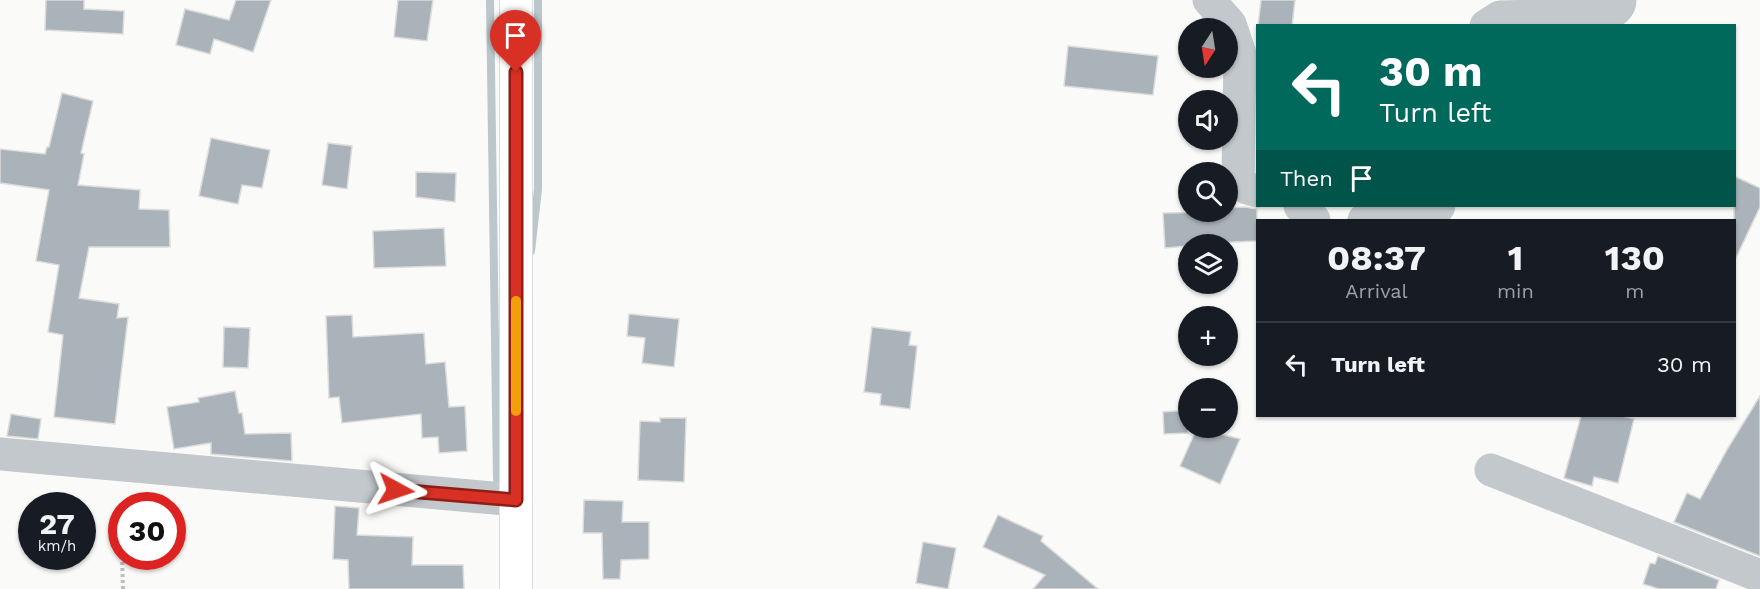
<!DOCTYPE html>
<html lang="en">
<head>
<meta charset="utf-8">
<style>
  body { margin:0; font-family:"Work Sans",sans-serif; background:#20242c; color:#f1f3f6; height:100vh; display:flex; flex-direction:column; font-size:22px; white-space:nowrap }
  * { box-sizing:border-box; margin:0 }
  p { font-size:20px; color:#9ea1a6 }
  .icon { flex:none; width:33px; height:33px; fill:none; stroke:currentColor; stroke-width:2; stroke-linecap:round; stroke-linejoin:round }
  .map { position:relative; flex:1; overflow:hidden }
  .details { position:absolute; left:1256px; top:219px; width:480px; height:198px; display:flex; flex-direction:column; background:#171b24; border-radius:0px; box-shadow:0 2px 4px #0004 }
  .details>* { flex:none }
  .guide { position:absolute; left:1256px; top:24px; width:480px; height:183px; border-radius:0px; box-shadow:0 2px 4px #0004; background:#00695c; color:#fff; overflow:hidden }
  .needle { width:39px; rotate:192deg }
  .fabs { position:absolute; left:1178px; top:18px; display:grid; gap:12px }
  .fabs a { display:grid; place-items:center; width:60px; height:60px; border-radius:50%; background:#171b24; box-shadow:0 2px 4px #0004; font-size:30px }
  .speed { position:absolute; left:18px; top:492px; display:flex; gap:12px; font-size:30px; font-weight:700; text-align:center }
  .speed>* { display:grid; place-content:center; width:78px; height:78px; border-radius:50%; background:#171b24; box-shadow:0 2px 4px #0004; line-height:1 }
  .speed small { font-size:15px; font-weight:400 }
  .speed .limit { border:9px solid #d22; background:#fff; color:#111 }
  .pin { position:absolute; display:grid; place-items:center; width:51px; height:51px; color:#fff; margin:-62px -26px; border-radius:50% 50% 50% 0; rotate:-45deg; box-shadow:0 0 6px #0007 }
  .pin .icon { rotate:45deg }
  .me { position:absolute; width:66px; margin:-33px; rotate:95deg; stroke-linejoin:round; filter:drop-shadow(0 0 4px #0008) }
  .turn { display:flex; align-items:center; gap:21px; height:126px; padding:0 24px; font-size:27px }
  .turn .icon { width:78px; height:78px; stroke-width:2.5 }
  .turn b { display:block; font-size:42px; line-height:51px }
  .then { display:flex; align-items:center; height:57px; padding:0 24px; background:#0003; gap:12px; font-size:22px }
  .eta { display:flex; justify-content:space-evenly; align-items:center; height:102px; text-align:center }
  .eta b { font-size:36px; font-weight:700; line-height:42px }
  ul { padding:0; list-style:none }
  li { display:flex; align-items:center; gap:18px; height:84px; padding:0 24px; border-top:2px solid #363941 }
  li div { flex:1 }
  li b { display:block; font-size:22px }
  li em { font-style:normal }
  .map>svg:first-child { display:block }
</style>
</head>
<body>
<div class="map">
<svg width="1760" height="589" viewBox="0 0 1760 589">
  <rect width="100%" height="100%" fill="#fafaf8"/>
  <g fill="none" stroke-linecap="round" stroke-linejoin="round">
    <g stroke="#bbc7cb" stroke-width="8">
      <polyline points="490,0 497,479"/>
      <polyline points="531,251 538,189 538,0"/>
    </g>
  </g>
  <g fill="#aab3b9" stroke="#dcdcda" stroke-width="1.5">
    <polygon points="46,0 84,0 84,9 124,11 123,34 45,30"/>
    <polygon points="236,0 271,0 253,52 214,39 210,54 176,45 185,9 229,20"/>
    <polygon points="398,0 433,0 427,41 394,37"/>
    <polygon points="1261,0 1295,0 1292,26 1258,26"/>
    <polygon points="1068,46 1158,56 1153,95 1064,86"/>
    <polygon points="62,93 93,101 81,153 84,154 78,185 140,190 139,209 169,210 170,247 89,247 79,298 119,304 117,318 128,317 115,424 54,417 63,335 48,332 59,265 36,261 49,190 0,183 0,149 45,154 47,147 49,147"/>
    <polygon points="211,138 270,150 262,188 242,185 238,204 199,196"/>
    <polygon points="328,143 352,146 347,189 322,185"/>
    <polygon points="416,172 456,173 455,202 416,197"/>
    <polygon points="1734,176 1760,188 1760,207 1734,262"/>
    <polygon points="1245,207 1257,209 1257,241 1188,244 1188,246 1165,248 1163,213 1227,212 1227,208"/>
    <polygon points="444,228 446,266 374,268 373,231"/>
    <polygon points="629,314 679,319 674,367 642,363 645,338 627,336"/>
    <polygon points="352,315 353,337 424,333 426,364 445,362 449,407 465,406 467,451 439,453 438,437 422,438 421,414 342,423 339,397 329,398 326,316"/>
    <polygon points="224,327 250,328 248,368 223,367"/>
    <polygon points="872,327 911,332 909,345 917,346 910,409 880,405 881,394 864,392"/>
    <polygon points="235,391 239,413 242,413 245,434 291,433 292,461 211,454 211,443 174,449 167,407 199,402 198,398"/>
    <polygon points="1760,396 1760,556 1674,522 1687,493 1700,499 1728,448"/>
    <polygon points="1188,410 1188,433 1164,434 1163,412"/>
    <polygon points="11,414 41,419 38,439 7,436"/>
    <polygon points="1581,416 1622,416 1634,419 1618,483 1594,477 1592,486 1564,478"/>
    <polygon points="660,418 686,418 684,482 638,480 640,421 660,422"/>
    <polygon points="1197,428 1240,439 1220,484 1180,466"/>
    <polygon points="584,500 623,501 622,522 649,522 649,559 621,560 620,579 603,579 602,533 583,533"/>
    <polygon points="335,506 359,508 357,535 413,537 412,565 463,565 464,589 349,589 348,560 333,559"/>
    <polygon points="998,515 1043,536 1041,541 1098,589 1033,589 1045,575 983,547"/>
    <polygon points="923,542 956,548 948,589 916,583"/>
    <polygon points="1658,556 1719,580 1716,589 1659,589 1643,584 1650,563 1655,564"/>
  </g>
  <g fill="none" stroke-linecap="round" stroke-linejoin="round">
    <defs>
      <polyline id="major" points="516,589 516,0"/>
    </defs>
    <use href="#major" stroke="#b5babe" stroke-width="34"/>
    <g stroke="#bbbfc2" stroke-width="4" stroke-dasharray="3 3" stroke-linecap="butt">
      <polyline points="150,506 158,498"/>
      <polyline points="122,556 123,589"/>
    </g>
    <g stroke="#c3c8cc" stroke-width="33">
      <polyline points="1209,0 1230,24 1240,54 1238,181 1247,188 1257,191"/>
      <path d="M 1486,26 L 1500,17 L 1608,14 C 1614,11 1620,8 1620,0"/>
      <polyline points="1300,206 1314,220"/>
      <polyline points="1364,220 1430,217 1439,206"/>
      <polyline points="0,454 516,500"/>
      <polyline points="1491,470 1760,576"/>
    </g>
    <use href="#major" stroke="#fff" stroke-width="33"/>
  </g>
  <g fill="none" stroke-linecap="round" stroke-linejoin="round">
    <defs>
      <polyline id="route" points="396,490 516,500 516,72"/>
    </defs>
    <use href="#route" stroke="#8d1f18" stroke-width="15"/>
    <use href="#route" stroke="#d93025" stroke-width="10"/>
    <polyline stroke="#f59e0b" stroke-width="10" points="516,411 516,301"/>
  </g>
</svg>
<div class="fabs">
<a><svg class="needle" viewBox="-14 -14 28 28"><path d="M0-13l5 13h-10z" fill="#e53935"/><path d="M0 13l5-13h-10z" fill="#9ea1a6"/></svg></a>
<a><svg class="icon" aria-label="sound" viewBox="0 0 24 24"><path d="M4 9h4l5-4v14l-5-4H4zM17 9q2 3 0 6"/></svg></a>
<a><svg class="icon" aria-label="search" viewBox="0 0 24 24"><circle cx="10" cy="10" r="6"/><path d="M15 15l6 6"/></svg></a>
<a><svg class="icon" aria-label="layers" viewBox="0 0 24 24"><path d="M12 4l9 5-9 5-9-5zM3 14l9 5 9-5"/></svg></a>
<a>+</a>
<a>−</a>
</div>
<div class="speed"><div>27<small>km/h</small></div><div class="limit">30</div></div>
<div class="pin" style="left:516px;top:72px;background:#d93025"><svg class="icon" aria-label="arrive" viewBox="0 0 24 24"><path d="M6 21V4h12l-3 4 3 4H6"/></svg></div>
<svg class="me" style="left:396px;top:490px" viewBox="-20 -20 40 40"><path d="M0-17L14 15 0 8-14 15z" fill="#d93025" stroke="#fff" stroke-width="4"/></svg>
<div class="guide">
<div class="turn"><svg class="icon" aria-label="left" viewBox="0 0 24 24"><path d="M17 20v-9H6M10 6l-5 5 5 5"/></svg><div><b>30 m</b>Turn left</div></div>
<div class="then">Then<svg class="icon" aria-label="arrive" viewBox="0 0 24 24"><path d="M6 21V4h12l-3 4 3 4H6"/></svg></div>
</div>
<section class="details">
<div class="eta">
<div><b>08:37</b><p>Arrival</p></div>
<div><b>1</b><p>min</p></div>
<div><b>130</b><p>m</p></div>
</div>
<ul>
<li><svg class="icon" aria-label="left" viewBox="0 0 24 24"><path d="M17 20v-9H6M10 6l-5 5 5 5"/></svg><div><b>Turn left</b></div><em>30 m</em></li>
</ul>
</section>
</div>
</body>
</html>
